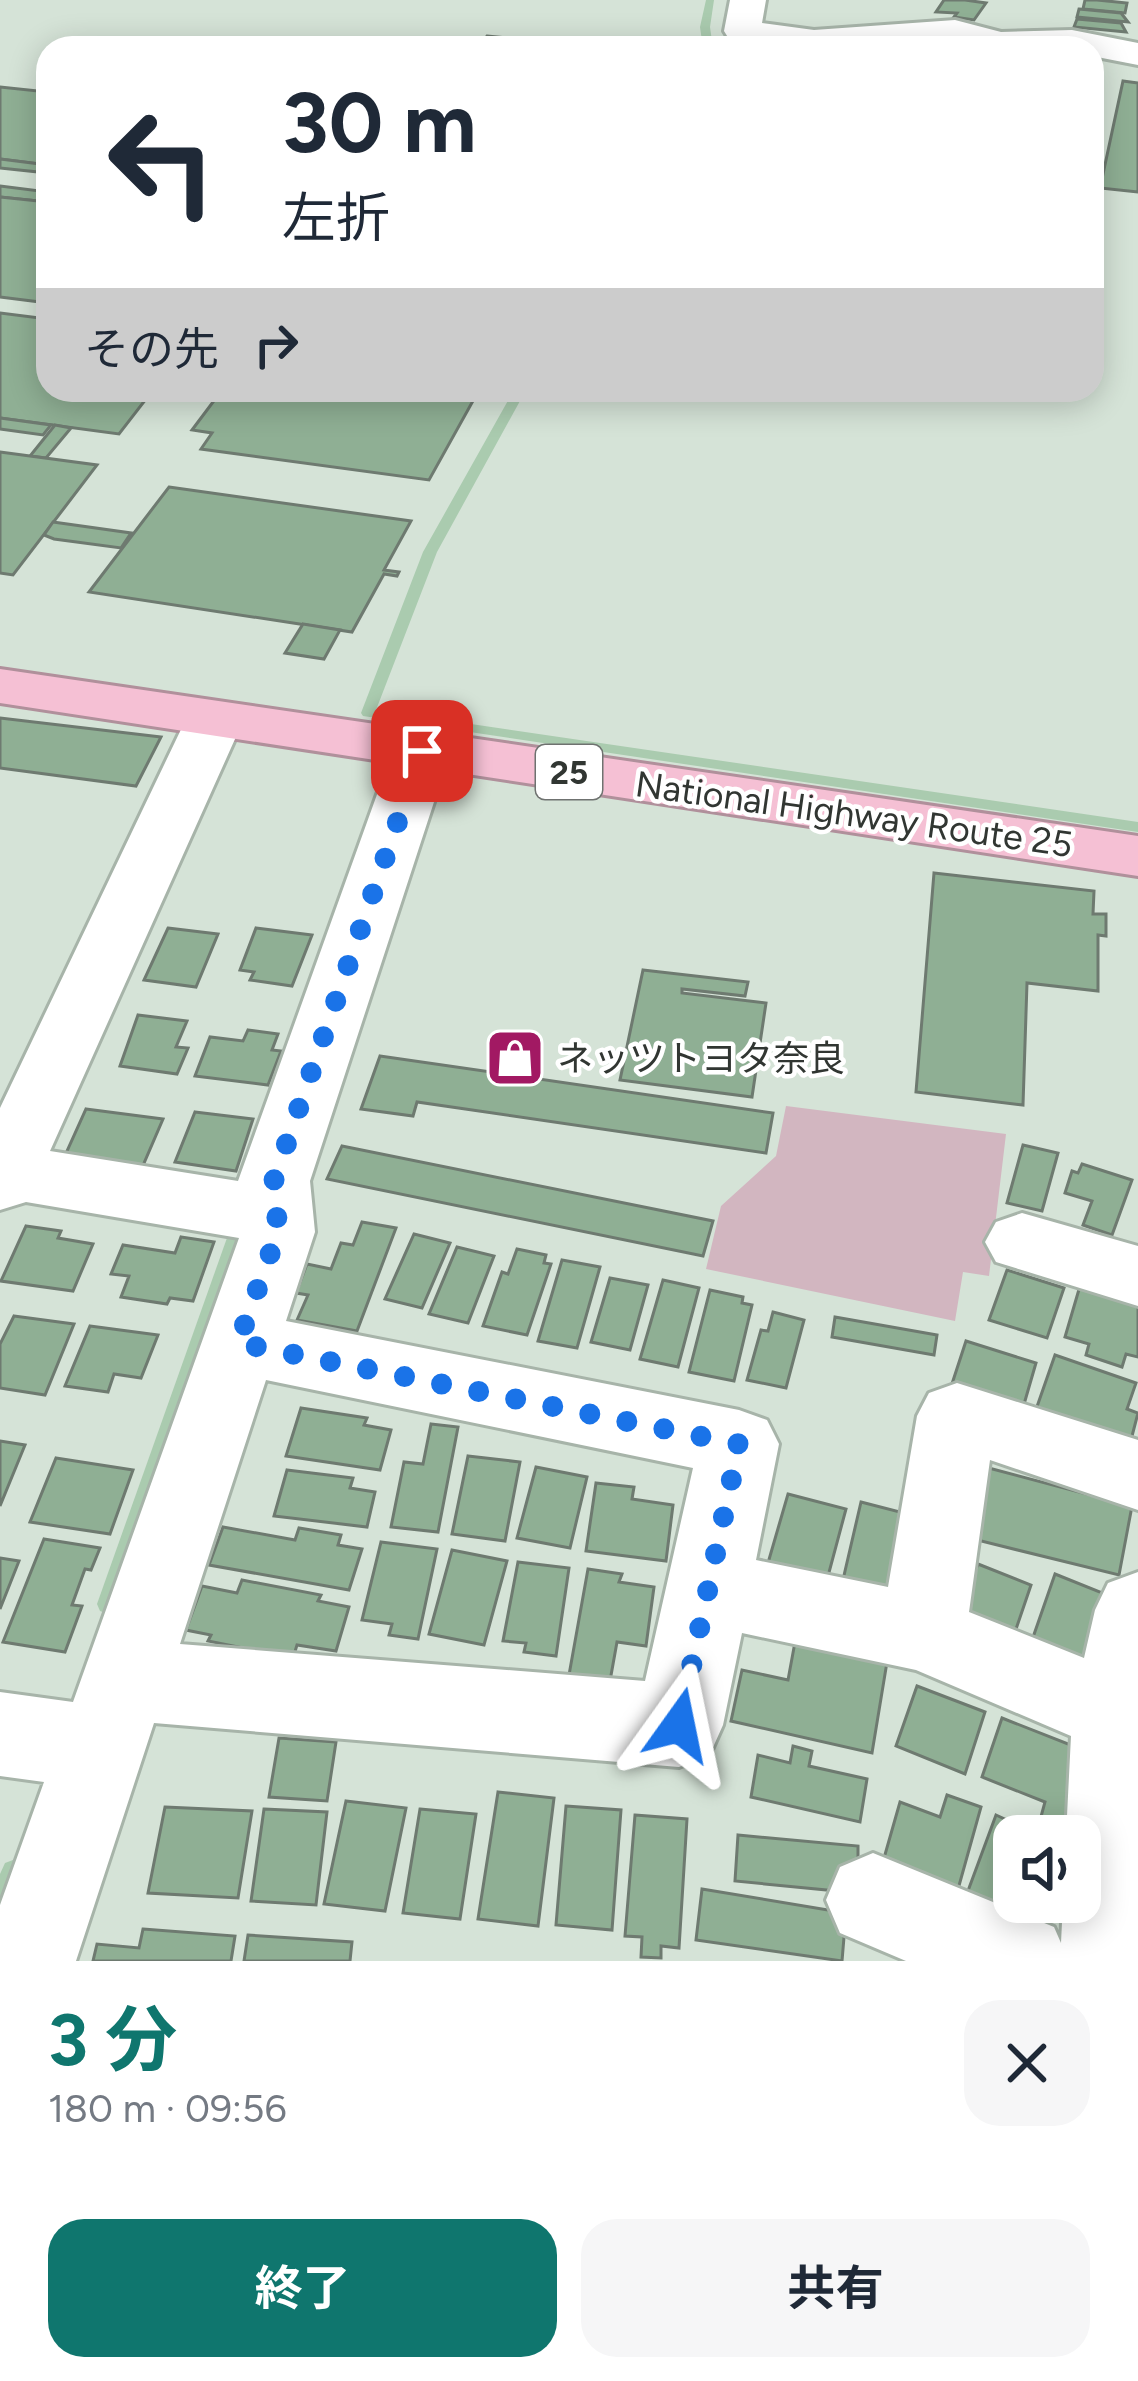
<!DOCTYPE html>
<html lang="ja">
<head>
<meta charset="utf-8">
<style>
  body { margin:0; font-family:Figtree,"Noto Sans JP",sans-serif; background:#f6f6f7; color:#1f2937; height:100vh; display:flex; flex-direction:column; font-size:45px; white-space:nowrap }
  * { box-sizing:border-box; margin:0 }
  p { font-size:39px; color:#747a83 }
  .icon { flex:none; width:66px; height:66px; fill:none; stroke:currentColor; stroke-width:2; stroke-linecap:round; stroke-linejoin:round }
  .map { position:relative; height:1961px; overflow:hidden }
  .drawer { display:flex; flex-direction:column; background:#fff; flex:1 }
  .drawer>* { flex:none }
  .hud { position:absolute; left:36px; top:36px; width:1068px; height:366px; border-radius:36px; box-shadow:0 6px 30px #0003; background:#fff; color:#1f2937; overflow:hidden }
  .fabs { position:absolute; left:993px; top:1815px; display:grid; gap:24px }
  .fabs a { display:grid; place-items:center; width:108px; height:108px; border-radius:24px; background:#fff; box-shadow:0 6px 30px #0003; font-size:60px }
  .pin { position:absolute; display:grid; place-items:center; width:102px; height:102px; color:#fff; margin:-51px; border-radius:24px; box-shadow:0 6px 18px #0006 }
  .me { position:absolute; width:132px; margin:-66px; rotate:12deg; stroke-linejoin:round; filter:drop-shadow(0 0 9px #0008) }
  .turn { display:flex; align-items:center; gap:42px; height:252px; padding:0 48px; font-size:54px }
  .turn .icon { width:156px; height:156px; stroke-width:2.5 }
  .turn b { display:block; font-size:84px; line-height:102px }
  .then { display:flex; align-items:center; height:114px; padding:0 48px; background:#0003; gap:24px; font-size:45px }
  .round { display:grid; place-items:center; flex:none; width:126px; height:126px; border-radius:36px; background:#f6f6f7 }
  .head { display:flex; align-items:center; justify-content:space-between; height:204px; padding:0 48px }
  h1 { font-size:72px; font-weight:700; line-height:90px; color:#0f766e }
  .action { display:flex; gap:24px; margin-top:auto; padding:24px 48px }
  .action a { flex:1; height:138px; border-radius:36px; background:#0f766e; color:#fff; font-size:48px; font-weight:700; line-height:138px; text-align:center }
  .action a+a { background:#f6f6f7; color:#1f2937 }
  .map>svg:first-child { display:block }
</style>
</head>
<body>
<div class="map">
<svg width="1138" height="1961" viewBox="0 0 1138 1961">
  <rect width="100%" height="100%" fill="#d5e3d7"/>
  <polygon fill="#d2b6c0" points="786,1106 1006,1134 989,1276 963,1272 955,1321 706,1269 721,1206 776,1156"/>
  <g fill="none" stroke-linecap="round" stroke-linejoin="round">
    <g fill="#aacbaf" fill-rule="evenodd">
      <polygon points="706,0 714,0 710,27 713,48 703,48 700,27"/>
      <polygon points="514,390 526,390 437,552 376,710 1138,822 1138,832 363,716 361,713 423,552"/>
      <polygon points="242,1214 248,1216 251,1221 119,1604 116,1611 108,1614 100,1611 97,1604 233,1221 236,1216"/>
      <polygon points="13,1860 21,1863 25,1871 8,1912 0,1916 0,1874 5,1863"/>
    </g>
  </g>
  <g fill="#8faf94" stroke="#6e7a70" stroke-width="3">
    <polygon points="944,0 965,0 986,3 974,20 954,17 957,13 936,12"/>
    <polygon points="1085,0 1097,0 1127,3 1125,13 1083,9"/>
    <polygon points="1079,9 1121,13 1128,22 1077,17"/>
    <polygon points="1077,19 1121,23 1126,32 1074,27"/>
    <polygon points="487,36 580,45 479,48"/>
    <polygon points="1123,81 1138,83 1138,192 1100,188"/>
    <polygon points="0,87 48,92 48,165 0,159"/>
    <polygon points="0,159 48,165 48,173 0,168"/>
    <polygon points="0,186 48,192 48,202 0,197"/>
    <polygon points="0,197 48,202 48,303 0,297"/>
    <polygon points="0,313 48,319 48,390 153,390 119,434 0,418"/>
    <polygon points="222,390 479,390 429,480 201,449 212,433 192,430"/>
    <polygon points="0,418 51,425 43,435 0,429"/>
    <polygon points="55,425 71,428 46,458 30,456"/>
    <polygon points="0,452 97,465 13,575 0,573"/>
    <polygon points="169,487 411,521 384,570 399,572 397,576 384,574 352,632 89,592"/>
    <polygon points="53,522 131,533 121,548 54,539 44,535"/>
    <polygon points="303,624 340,630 324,659 285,653"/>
    <polygon points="0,718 161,737 136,786 0,768"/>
    <polygon points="934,873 1094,891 1093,914 1106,914 1106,936 1098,935 1098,991 1027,983 1023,1105 916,1092"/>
    <polygon points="168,928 218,934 196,987 144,980"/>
    <polygon points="256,928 312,935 292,986 250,980 254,972 240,970"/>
    <polygon points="643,970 748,982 745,996 682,989 682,993 766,1003 752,1097 620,1080"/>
    <polygon points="138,1015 187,1021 176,1047 188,1048 177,1074 120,1066"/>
    <polygon points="248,1030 278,1034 272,1050 281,1051 268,1085 195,1076 210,1037 243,1041"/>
    <polygon points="380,1056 773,1113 766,1153 417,1102 413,1116 361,1109"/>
    <polygon points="86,1109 163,1119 141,1170 63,1160"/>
    <polygon points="195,1112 253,1119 236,1171 175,1162"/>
    <polygon points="1023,1145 1058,1153 1042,1211 1007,1203"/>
    <polygon points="342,1146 713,1221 703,1256 327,1179"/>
    <polygon points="1082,1164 1132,1180 1112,1235 1083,1225 1092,1201 1065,1193 1072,1171 1078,1173"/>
    <polygon points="362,1222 396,1228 357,1331 297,1320 308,1295 296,1293 307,1264 331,1269 341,1243 353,1245"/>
    <polygon points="26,1226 61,1231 58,1238 93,1244 73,1291 1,1281"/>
    <polygon points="414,1234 450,1243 422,1308 385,1299"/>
    <polygon points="181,1237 214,1242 193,1301 170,1298 167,1304 121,1297 129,1276 111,1274 123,1245 175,1253"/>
    <polygon points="457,1247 494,1256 468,1323 429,1314"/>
    <polygon points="517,1249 546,1255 544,1263 551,1264 527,1335 483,1326 502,1272 508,1274"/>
    <polygon points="562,1260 600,1267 577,1348 538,1341"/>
    <polygon points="1007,1270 1064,1288 1047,1338 989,1320"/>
    <polygon points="610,1278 648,1285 630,1350 591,1342"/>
    <polygon points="663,1280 699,1288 678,1367 640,1359"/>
    <polygon points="1080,1286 1138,1304 1138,1357 1126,1354 1122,1367 1086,1355 1089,1344 1065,1337"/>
    <polygon points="710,1290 743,1297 742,1303 752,1305 734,1381 689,1372"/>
    <polygon points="773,1312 804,1320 786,1388 747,1380 761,1330 768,1331"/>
    <polygon points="14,1316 74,1324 45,1395 0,1388 0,1344"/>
    <polygon points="835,1317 937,1335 934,1355 832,1337"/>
    <polygon points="90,1326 158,1335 141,1378 114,1374 108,1392 65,1386"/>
    <polygon points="966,1341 1036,1363 1020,1418 948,1396"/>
    <polygon points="1055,1355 1136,1383 1127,1409 1138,1413 1131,1440 1079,1421 1077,1427 1032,1421"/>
    <polygon points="301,1408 367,1418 364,1425 391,1430 380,1470 286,1456"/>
    <polygon points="431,1424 458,1427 438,1532 391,1527 404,1462 423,1464"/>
    <polygon points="0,1441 25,1445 0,1506"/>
    <polygon points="468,1456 520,1462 505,1541 452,1534"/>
    <polygon points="56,1458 133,1470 110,1534 30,1522"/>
    <polygon points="536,1467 587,1477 570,1548 517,1538"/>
    <polygon points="985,1467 1132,1506 1119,1575 969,1538"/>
    <polygon points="287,1470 353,1478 350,1488 375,1492 367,1527 274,1516"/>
    <polygon points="596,1483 634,1487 632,1499 673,1505 666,1561 586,1551"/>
    <polygon points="788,1494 846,1509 827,1580 768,1563"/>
    <polygon points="861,1502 904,1513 886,1594 842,1584"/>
    <polygon points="223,1527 295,1540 299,1528 341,1535 338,1545 362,1549 349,1590 209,1565"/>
    <polygon points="44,1539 100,1548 91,1570 85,1569 72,1605 82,1606 65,1652 3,1642"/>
    <polygon points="381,1542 437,1549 418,1639 389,1635 392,1624 362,1620"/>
    <polygon points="452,1550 507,1561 484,1645 429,1634"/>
    <polygon points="0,1558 19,1561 0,1609"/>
    <polygon points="518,1562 569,1568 556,1656 524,1652 526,1643 503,1641"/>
    <polygon points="978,1564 1031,1585 1013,1638 958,1617"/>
    <polygon points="588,1569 622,1574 619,1582 654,1587 646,1646 617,1642 610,1681 569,1675"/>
    <polygon points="1055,1574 1115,1598 1091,1671 1030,1646"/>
    <polygon points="242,1580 321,1595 318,1601 349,1607 336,1651 297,1645 293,1658 208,1641 211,1635 186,1630 202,1586 237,1593"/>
    <polygon points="795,1642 887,1662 872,1753 731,1721 742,1670 788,1680"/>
    <polygon points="917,1686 985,1712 965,1774 896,1746"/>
    <polygon points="1002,1718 1091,1753 1067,1836 1039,1824 1045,1802 982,1777"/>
    <polygon points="279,1738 336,1742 327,1801 269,1797"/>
    <polygon points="793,1746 812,1751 809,1766 867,1779 860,1822 751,1797 758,1755 790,1763"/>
    <polygon points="498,1792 554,1798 538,1926 478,1919"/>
    <polygon points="947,1795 981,1807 955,1900 880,1872 900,1802 940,1817"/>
    <polygon points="346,1801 406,1808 385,1911 324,1904"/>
    <polygon points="566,1806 621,1810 612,1930 556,1925"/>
    <polygon points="165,1807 252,1811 238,1898 148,1893"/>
    <polygon points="264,1809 327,1812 316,1905 251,1901"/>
    <polygon points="420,1809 476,1814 460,1919 403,1913"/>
    <polygon points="635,1815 687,1819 679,1948 661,1946 661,1958 641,1957 642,1937 625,1936"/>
    <polygon points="996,1815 1041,1836 1014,1836 1014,1902 1064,1902 1058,1919 1029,1905 1023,1926 965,1899"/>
    <polygon points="738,1835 858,1846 858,1893 735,1881"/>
    <polygon points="702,1889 846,1913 842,1961 696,1940"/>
    <polygon points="143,1929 235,1936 231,1961 93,1961 97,1944 139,1948"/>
    <polygon points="248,1935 352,1942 350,1961 244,1961"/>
  </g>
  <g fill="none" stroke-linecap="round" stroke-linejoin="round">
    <defs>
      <g id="minor">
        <path d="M 730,0 L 766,0 L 762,23 L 814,30 L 955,20 L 1001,32 L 1072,30 L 1138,43 L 1138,65 L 1092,56 L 1092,48 L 977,48 L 954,42 C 880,47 802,57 729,39 L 724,31 Z"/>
        <path d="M 215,701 L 235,707 L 244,719 L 50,1151 L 238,1181 L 393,750 L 401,737 L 422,732 L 443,737 L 451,750 L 310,1181 L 315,1232 L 286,1321 L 739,1410 L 767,1420 L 779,1444 L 756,1560 L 888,1587 L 917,1416 L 929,1393 L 957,1383 L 1138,1440 L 1138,1510 L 990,1460 L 969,1612 L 1084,1658 L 1095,1610 L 1108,1583 L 1138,1572 L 1138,1961 L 906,1961 L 840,1933 L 826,1900 L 840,1867 L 873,1853 L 1054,1927 L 1061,1943 L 1063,1902 L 1080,1902 L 1080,1836 L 1066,1836 L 1071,1736 L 916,1670 L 742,1633 L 723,1725 L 710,1754 L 679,1767 L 154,1723 L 76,1961 L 0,1961 L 0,1905 L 44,1782 L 0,1776 L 0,1692 L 73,1702 L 239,1238 L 26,1202 L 0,1210 L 0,1108 L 186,719 L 195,707 ZM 266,1380 L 693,1468 L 645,1681 L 180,1644 Z"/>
        <polygon points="1022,1213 1138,1246 1138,1306 996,1262 985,1242 996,1222"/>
      </g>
      <polygon id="highway" points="0,669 1138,836 1138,876 0,703"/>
    </defs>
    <use href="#minor" stroke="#a7b4a9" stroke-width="6"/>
    <use href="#highway" stroke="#b0909b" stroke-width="6"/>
    <use href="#minor" fill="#fff" fill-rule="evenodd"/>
    <use href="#highway" fill="#f5c0d4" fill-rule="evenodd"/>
  </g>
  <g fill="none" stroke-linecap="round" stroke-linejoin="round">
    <polyline stroke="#1a73e8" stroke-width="21" stroke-dasharray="0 37.8" points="422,751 274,1180 278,1232 238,1343 739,1444 679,1725"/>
  </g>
  <defs>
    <symbol id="shop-square" viewBox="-11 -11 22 22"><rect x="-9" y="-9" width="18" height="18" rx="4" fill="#a21963" stroke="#fff"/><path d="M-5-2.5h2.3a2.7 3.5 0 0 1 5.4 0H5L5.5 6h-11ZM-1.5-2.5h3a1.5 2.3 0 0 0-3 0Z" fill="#fff"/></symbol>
  </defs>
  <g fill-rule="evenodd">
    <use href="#shop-square" x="482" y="1025" width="66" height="66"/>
  </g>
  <g text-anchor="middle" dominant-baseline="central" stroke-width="9" stroke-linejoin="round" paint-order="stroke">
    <rect fill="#fff" stroke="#6f7270" stroke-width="3" x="536" y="745" width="66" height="54" rx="9"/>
    <g font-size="33" font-weight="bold" fill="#313632">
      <text x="569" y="772">25</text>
    </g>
    <g font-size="36" fill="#313632" stroke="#fff">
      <text transform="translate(854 814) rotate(8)">National Highway Route 25</text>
    </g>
    <g font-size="36" fill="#313632" stroke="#fff" text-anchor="start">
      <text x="557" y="1058">ネッツトヨタ奈良</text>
    </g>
  </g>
</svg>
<div class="fabs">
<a><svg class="icon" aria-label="sound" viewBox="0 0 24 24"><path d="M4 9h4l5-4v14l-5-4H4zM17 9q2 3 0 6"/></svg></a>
</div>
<div class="pin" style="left:422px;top:751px;background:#d93025"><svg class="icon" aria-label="arrive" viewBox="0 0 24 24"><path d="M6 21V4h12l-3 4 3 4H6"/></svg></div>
<svg class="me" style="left:679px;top:1725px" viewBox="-20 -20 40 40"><path d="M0-17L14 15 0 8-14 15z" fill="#1a73e8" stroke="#fff" stroke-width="4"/></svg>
<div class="hud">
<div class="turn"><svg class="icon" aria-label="left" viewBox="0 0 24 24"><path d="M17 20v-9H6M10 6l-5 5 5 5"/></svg><div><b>30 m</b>左折</div></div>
<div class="then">その先<svg class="icon" aria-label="right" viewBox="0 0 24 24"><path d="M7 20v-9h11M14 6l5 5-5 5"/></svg></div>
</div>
</div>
<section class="drawer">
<div class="head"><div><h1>3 分</h1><p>180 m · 09:56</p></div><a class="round"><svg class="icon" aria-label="close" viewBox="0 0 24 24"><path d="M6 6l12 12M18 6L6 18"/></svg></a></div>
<div class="action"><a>終了</a><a>共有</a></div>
</section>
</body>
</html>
